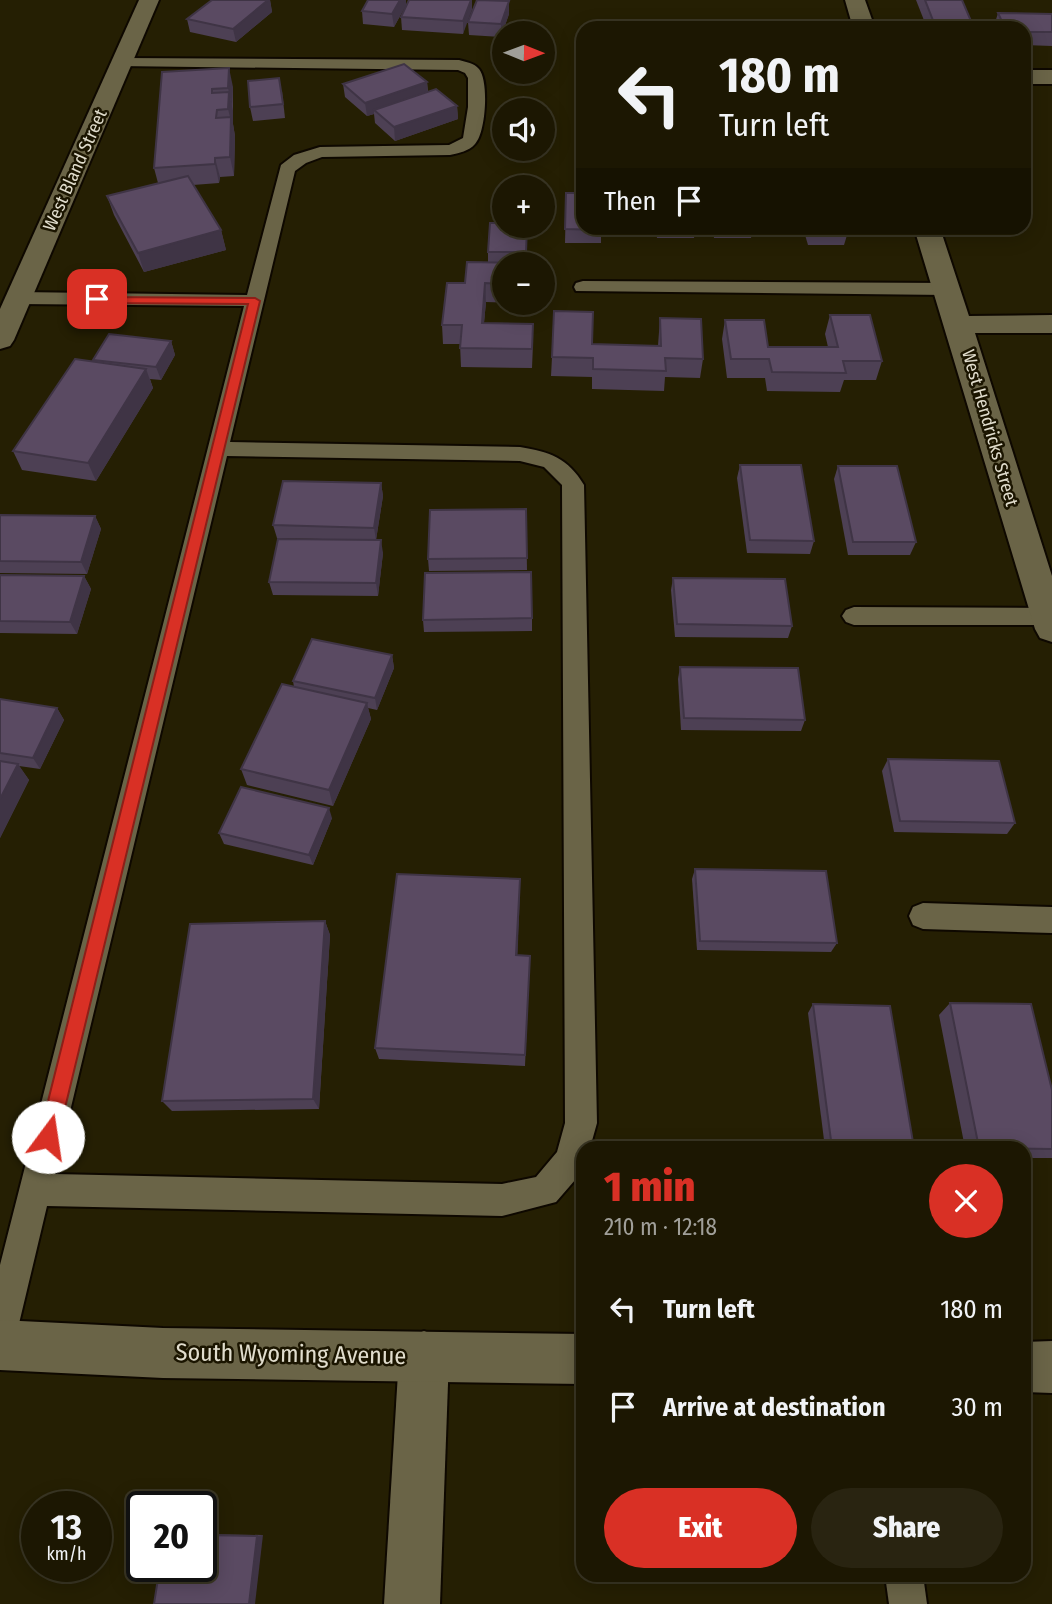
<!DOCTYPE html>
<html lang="en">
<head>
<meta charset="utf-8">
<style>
  body { margin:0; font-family:"Fira Sans Condensed",sans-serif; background:#292411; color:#f1f3f6; height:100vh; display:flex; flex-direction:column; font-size:26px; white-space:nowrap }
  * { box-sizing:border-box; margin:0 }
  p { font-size:23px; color:#a09f99 }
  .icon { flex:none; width:38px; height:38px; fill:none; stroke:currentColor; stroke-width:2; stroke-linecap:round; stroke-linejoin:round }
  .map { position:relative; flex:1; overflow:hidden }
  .details { position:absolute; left:576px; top:1141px; width:455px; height:441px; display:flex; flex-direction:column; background:#1c1702; border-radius:21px; box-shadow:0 4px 18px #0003,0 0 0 2px #3a3624 }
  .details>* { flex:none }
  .guide { position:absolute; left:576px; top:21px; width:455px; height:214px; border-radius:21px; box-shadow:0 4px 18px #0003,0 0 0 2px #3a3624; background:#1c1702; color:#f1f3f6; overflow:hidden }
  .needle { width:46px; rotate:91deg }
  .controls { position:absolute; left:492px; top:21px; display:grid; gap:14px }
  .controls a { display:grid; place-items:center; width:63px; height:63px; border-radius:50%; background:#1c1702; box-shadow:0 4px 18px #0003,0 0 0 2px #3a3624; font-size:35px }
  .speed { position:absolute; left:21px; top:1491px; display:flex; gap:14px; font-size:35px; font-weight:700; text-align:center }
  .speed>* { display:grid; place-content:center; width:91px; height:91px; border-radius:50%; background:#1c1702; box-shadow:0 4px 18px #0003,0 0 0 2px #3a3624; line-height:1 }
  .speed small { font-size:18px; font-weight:400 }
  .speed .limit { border:4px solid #111; border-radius:10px; background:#fff; color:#111 }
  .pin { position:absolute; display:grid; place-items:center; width:60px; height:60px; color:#fff; margin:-30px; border-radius:14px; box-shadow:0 4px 10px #0006 }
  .me { position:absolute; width:77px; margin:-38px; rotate:14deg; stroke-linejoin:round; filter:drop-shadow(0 0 5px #0008) }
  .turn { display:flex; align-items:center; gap:24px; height:147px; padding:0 28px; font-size:32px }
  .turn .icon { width:91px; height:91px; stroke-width:2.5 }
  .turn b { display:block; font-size:49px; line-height:60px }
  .then { display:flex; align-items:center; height:66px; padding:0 28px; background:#0003; gap:14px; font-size:26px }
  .round { display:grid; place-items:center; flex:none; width:74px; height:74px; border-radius:37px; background:#292411 }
  .overview { display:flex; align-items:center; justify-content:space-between; height:119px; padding:0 28px }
  h1 { font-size:42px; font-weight:800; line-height:52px; color:#d93025 }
  .action { display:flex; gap:14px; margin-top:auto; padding:14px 28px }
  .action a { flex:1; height:80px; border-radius:42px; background:#d93025; color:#fff; font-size:28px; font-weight:800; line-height:80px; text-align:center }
  .action a+a { background:#292411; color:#f1f3f6 }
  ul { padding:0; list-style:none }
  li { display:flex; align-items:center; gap:21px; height:98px; padding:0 28px }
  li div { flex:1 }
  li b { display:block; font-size:26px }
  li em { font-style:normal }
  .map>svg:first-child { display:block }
</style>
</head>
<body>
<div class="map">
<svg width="1052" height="1604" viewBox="0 0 1052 1604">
  <rect width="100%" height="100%" fill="#251f03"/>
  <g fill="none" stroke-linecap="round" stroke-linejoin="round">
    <defs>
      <g id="service">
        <path d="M 122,58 L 459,60 C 466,62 474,63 479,69 C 489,81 486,133 475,144 C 469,151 459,153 450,155 L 322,157 L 306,163 L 295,171 L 230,442 L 520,447 C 550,452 568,458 584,485 L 597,1123 L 590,1148 L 583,1148 L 582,1172 L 556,1202 L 502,1216 L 47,1206 L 17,1332 L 12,1344 L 0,1349 L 0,1265 L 244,306 L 18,304 L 9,298 L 18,292 L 247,295 L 281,165 L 294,155 L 320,147 L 449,145 L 463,138 L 468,107 L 468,78 L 465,73 L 458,70 L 117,66 L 114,63 L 117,60 ZM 227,456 L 520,461 L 544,467 L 562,485 L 565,1123 L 557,1152 L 536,1177 L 502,1184 L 55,1174 Z"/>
        <polygon points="583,281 947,283 956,289 947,295 576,291 574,287 576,283"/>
        <polygon points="854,607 1048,608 1052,609 1052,625 854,625 846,622 842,616 846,610"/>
        <polygon points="923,903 1052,907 1052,933 923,929 913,925 909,916 913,907"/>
        <polygon points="885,1575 923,1575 927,1604 889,1604"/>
      </g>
      <g id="minor">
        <polygon points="845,0 865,0 875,28 853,28"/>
        <rect x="1024" y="70" width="28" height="14"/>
        <polygon points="914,228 940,228 969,316 1052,315 1052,333 975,333 1052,576 1052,642 1040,638 1035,629"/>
        <polygon points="424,1331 442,1338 449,1356 440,1604 384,1604 399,1356 406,1338"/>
      </g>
      <g id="tertiary">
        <polygon points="139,0 159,0 14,340 10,346 0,349 0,309"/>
        <polygon points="0,1320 163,1328 583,1334 583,1384 163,1378 0,1370"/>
        <polygon points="1052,1341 1052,1393 1024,1392 1024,1342"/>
      </g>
    </defs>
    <use href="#service" stroke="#0e0800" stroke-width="4"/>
    <use href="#minor" stroke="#0e0800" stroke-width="4"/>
    <use href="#tertiary" stroke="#0e0800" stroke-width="4"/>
    <use href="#service" fill="#6a6447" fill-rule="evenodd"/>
    <use href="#minor" fill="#6a6447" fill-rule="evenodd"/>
    <use href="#tertiary" fill="#6a6447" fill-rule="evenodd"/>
  </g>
  <g fill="#4d4054">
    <polygon points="212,0 270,0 272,12 236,42 190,32 187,19"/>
    <polygon points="368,0 406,0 406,5 394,27 363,24 362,11"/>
    <polygon points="472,0 463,34 402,30 401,17"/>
    <polygon points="916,0 962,0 974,28 927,28"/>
    <polygon points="998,13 1052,14 1052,46 1024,45 1024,28 995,28 994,26"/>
    <polygon points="509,14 501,37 469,35 468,22"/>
    <polygon points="162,72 233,87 233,124 235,136 234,176 220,177 219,183 193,185 221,230 226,250 144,272 114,215 107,196 158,183 154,168"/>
    <polygon points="427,82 428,91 457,106 458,119 395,141 375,123 374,114 367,116 345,97 343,84"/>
    <polygon points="282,91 285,118 253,121 250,107"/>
    <polygon points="566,193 601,228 601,243 565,243"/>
    <polygon points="527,226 526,264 504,264 504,303 523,303 486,302 484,323 533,344 532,368 461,367 460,344 443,344 442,325 465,283 488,263 488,252"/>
    <polygon points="656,228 696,228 694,238 657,238"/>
    <polygon points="713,228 753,228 751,238 714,238"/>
    <polygon points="803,228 847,228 848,232 844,245 808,245"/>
    <polygon points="830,315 882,361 876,380 844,380 840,392 767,391 765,378 727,378 722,339 725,320 768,347 828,347 825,334"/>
    <polygon points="660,318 703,359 700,378 665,377 664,391 592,389 592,377 551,376 552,357 592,344 658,346"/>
    <polygon points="171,341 175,355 161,380 150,379 153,388 96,481 22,470 13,451 94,362 93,360"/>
    <polygon points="740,465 814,541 810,554 747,553 737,478"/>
    <polygon points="838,466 916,542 910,555 848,555 834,479"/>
    <polygon points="381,483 383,496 376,540 383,553 378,596 273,595 269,582 322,539 277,538 273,525"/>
    <polygon points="526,509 527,570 429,571 428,559"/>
    <polygon points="0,515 95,516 101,529 87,574 0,573"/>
    <polygon points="0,575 84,576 91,589 77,634 0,633"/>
    <polygon points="673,578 792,626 788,638 675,637 671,590"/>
    <polygon points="532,618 532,631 424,632 423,620"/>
    <polygon points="392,655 394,668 377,710 368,708 371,719 333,806 247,785 241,769 294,687 293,681"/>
    <polygon points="680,667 805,720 801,731 681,730 678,679"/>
    <polygon points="0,699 57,708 64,720 40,769 19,766 29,780 0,838"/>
    <polygon points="888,759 1015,823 1007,834 894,832 882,771"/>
    <polygon points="332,818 313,865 224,844 219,833"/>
    <polygon points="695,869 837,943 831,952 697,950 692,879"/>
    <polygon points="520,879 517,955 530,956 525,1066 379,1059 375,1048"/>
    <polygon points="325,921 330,935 319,1109 172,1111 162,1101"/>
    <polygon points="950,1003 1052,1090 1052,1158 1024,1158 1024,1148 965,1148 939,1015"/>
    <polygon points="813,1004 914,1148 825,1148 808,1013"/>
    <polygon points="201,1534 263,1535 201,1566"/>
  </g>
  <g fill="#3f3445">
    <polygon points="268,0 270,0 272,12 236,42 233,29"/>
    <polygon points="400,0 406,0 406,5 394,27 392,14"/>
    <polygon points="471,0 472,0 472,10 463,34 463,21"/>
    <polygon points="509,1 509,14 501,37 501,24"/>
    <polygon points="229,68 233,87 232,107 228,88"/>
    <polygon points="427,82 428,95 374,110 374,114 367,116 365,103"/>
    <polygon points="229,92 233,111 233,124 235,136 234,176 230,157 231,121 228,109"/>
    <polygon points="457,106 458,119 395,141 394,127"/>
    <polygon points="215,158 220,177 219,183 215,164"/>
    <polygon points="221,230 226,250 144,272 138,253"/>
    <polygon points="485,283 486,302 482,343 482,323"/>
    <polygon points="171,341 175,355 161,380 156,367"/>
    <polygon points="146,369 153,388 96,481 88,463"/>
    <polygon points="381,483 383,496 376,540 374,528"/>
    <polygon points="95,516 101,529 87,574 81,562"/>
    <polygon points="381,540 383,553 378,596 376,583"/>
    <polygon points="84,576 91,589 77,634 70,622"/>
    <polygon points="392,655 394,668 377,710 375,698"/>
    <polygon points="367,703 371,719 333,806 329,790"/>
    <polygon points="57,708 64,720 40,769 33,758"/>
    <polygon points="18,764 29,780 0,838 0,799"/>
    <polygon points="329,808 332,818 313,865 309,855"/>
    <polygon points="520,879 520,893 517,968 516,955"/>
    <polygon points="325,921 330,935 319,1109 313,1099"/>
    <polygon points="263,1535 255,1604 249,1604 257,1536"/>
  </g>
  <g fill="#5a4a62" stroke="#3f3445" stroke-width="2">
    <polygon points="212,0 268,0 233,29 187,19"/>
    <polygon points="368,0 400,0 392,14 362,11"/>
    <polygon points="409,0 471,0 463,21 401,17"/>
    <polygon points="477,0 509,1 501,24 468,22"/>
    <polygon points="925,0 962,0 974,28 936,28"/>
    <polygon points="998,13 1052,14 1052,32 1024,32 1024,28 1005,28"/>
    <polygon points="404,64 427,82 365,103 343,84"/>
    <polygon points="229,68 228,88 212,89 212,93 229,92 228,109 217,110 216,118 231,117 230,157 215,158 215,164 154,168 162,72"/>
    <polygon points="279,78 283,104 250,107 248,81"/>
    <polygon points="436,89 457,106 394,127 374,110"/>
    <polygon points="188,176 221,230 138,253 107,196"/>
    <polygon points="566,193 583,193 583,228 601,228 601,230 565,229"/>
    <polygon points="490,223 504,223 504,226 527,226 526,252 488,252"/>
    <polygon points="810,228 847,228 848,232 811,232"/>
    <polygon points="467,262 524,263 504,264 504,284 485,283 482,323 533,324 532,349 460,348 462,325 442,325 447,283 465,283"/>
    <polygon points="554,311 593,312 592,344 661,346 660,318 701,319 703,359 665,358 666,371 593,369 593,358 552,357"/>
    <polygon points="830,315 870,315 882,361 843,361 846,373 772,372 769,359 731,359 725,320 764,320 768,347 838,347"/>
    <polygon points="109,334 171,341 156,367 93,360"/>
    <polygon points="75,359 146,369 88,463 13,451"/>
    <polygon points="740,465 801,465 814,541 750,540"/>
    <polygon points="838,466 897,466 916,542 853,542"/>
    <polygon points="283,481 381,483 374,528 273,525"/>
    <polygon points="526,509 527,558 428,559 430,510"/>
    <polygon points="0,515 95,516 81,562 0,561"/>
    <polygon points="278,539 381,540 376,583 269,582"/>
    <polygon points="531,572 532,618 423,620 425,573"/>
    <polygon points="0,575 84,576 70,622 0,621"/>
    <polygon points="673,578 785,579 792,626 677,624"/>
    <polygon points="312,639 392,655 375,698 293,681"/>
    <polygon points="680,667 798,668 805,720 684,718"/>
    <polygon points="282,684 367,703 329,790 241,769"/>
    <polygon points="0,699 57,708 33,758 0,753"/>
    <polygon points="888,759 999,761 1015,823 900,821"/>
    <polygon points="0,761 18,764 0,799"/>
    <polygon points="241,787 329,808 309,855 219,833"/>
    <polygon points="695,869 826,871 837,943 700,941"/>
    <polygon points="397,874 520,879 516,955 530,956 525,1055 375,1048"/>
    <polygon points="325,921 313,1099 162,1101 190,924"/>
    <polygon points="950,1003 1031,1004 1052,1090 1052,1149 979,1148"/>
    <polygon points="813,1004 890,1006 914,1148 832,1148"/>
    <polygon points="201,1535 257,1536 249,1604 154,1604 160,1566 201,1566"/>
  </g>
  <polygon fill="#d93025" stroke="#8d1f18" stroke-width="2" points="93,297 255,298 260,301 58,1137 55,1144 48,1147 42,1144 39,1137 248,304 97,303 93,302"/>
  <g text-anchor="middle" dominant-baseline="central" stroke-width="5" stroke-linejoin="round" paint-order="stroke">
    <g font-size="18" fill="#e1ddcd" stroke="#1b1500">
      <text transform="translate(75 170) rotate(-66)">West Bland Street</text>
      <text transform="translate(990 428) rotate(74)">West Hendricks Street</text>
    </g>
    <g font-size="24" fill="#e1ddcd" stroke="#1b1500">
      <text transform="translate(291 1354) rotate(1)">South Wyoming Avenue</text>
    </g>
  </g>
</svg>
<div class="controls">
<a><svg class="needle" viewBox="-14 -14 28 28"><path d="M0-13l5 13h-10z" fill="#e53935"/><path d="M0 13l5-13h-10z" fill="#a09f99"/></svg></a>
<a><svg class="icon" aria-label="sound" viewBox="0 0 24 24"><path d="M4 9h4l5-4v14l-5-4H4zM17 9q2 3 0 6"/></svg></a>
<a>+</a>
<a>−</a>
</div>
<div class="speed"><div>13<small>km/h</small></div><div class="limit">20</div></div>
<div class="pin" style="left:97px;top:299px;background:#d93025"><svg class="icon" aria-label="arrive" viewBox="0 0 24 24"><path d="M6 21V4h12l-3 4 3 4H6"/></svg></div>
<svg class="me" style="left:48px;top:1137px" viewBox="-20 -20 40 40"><circle r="19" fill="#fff"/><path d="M0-13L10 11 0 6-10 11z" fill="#d93025"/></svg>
<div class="guide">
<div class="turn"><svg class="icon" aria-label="left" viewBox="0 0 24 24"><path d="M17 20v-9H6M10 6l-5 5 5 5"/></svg><div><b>180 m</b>Turn left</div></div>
<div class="then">Then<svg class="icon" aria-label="arrive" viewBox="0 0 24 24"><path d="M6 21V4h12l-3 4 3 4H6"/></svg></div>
</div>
<section class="details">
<div class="overview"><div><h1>1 min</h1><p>210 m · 12:18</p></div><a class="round" style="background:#d93025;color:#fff"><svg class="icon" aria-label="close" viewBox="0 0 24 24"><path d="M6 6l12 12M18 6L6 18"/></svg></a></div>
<ul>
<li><svg class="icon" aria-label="left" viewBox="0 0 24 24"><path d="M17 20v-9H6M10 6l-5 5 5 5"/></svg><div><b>Turn left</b></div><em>180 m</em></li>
<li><svg class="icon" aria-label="arrive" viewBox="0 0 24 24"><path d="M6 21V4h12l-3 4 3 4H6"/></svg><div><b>Arrive at destination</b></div><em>30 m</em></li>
</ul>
<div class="action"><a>Exit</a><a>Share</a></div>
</section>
</div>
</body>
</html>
